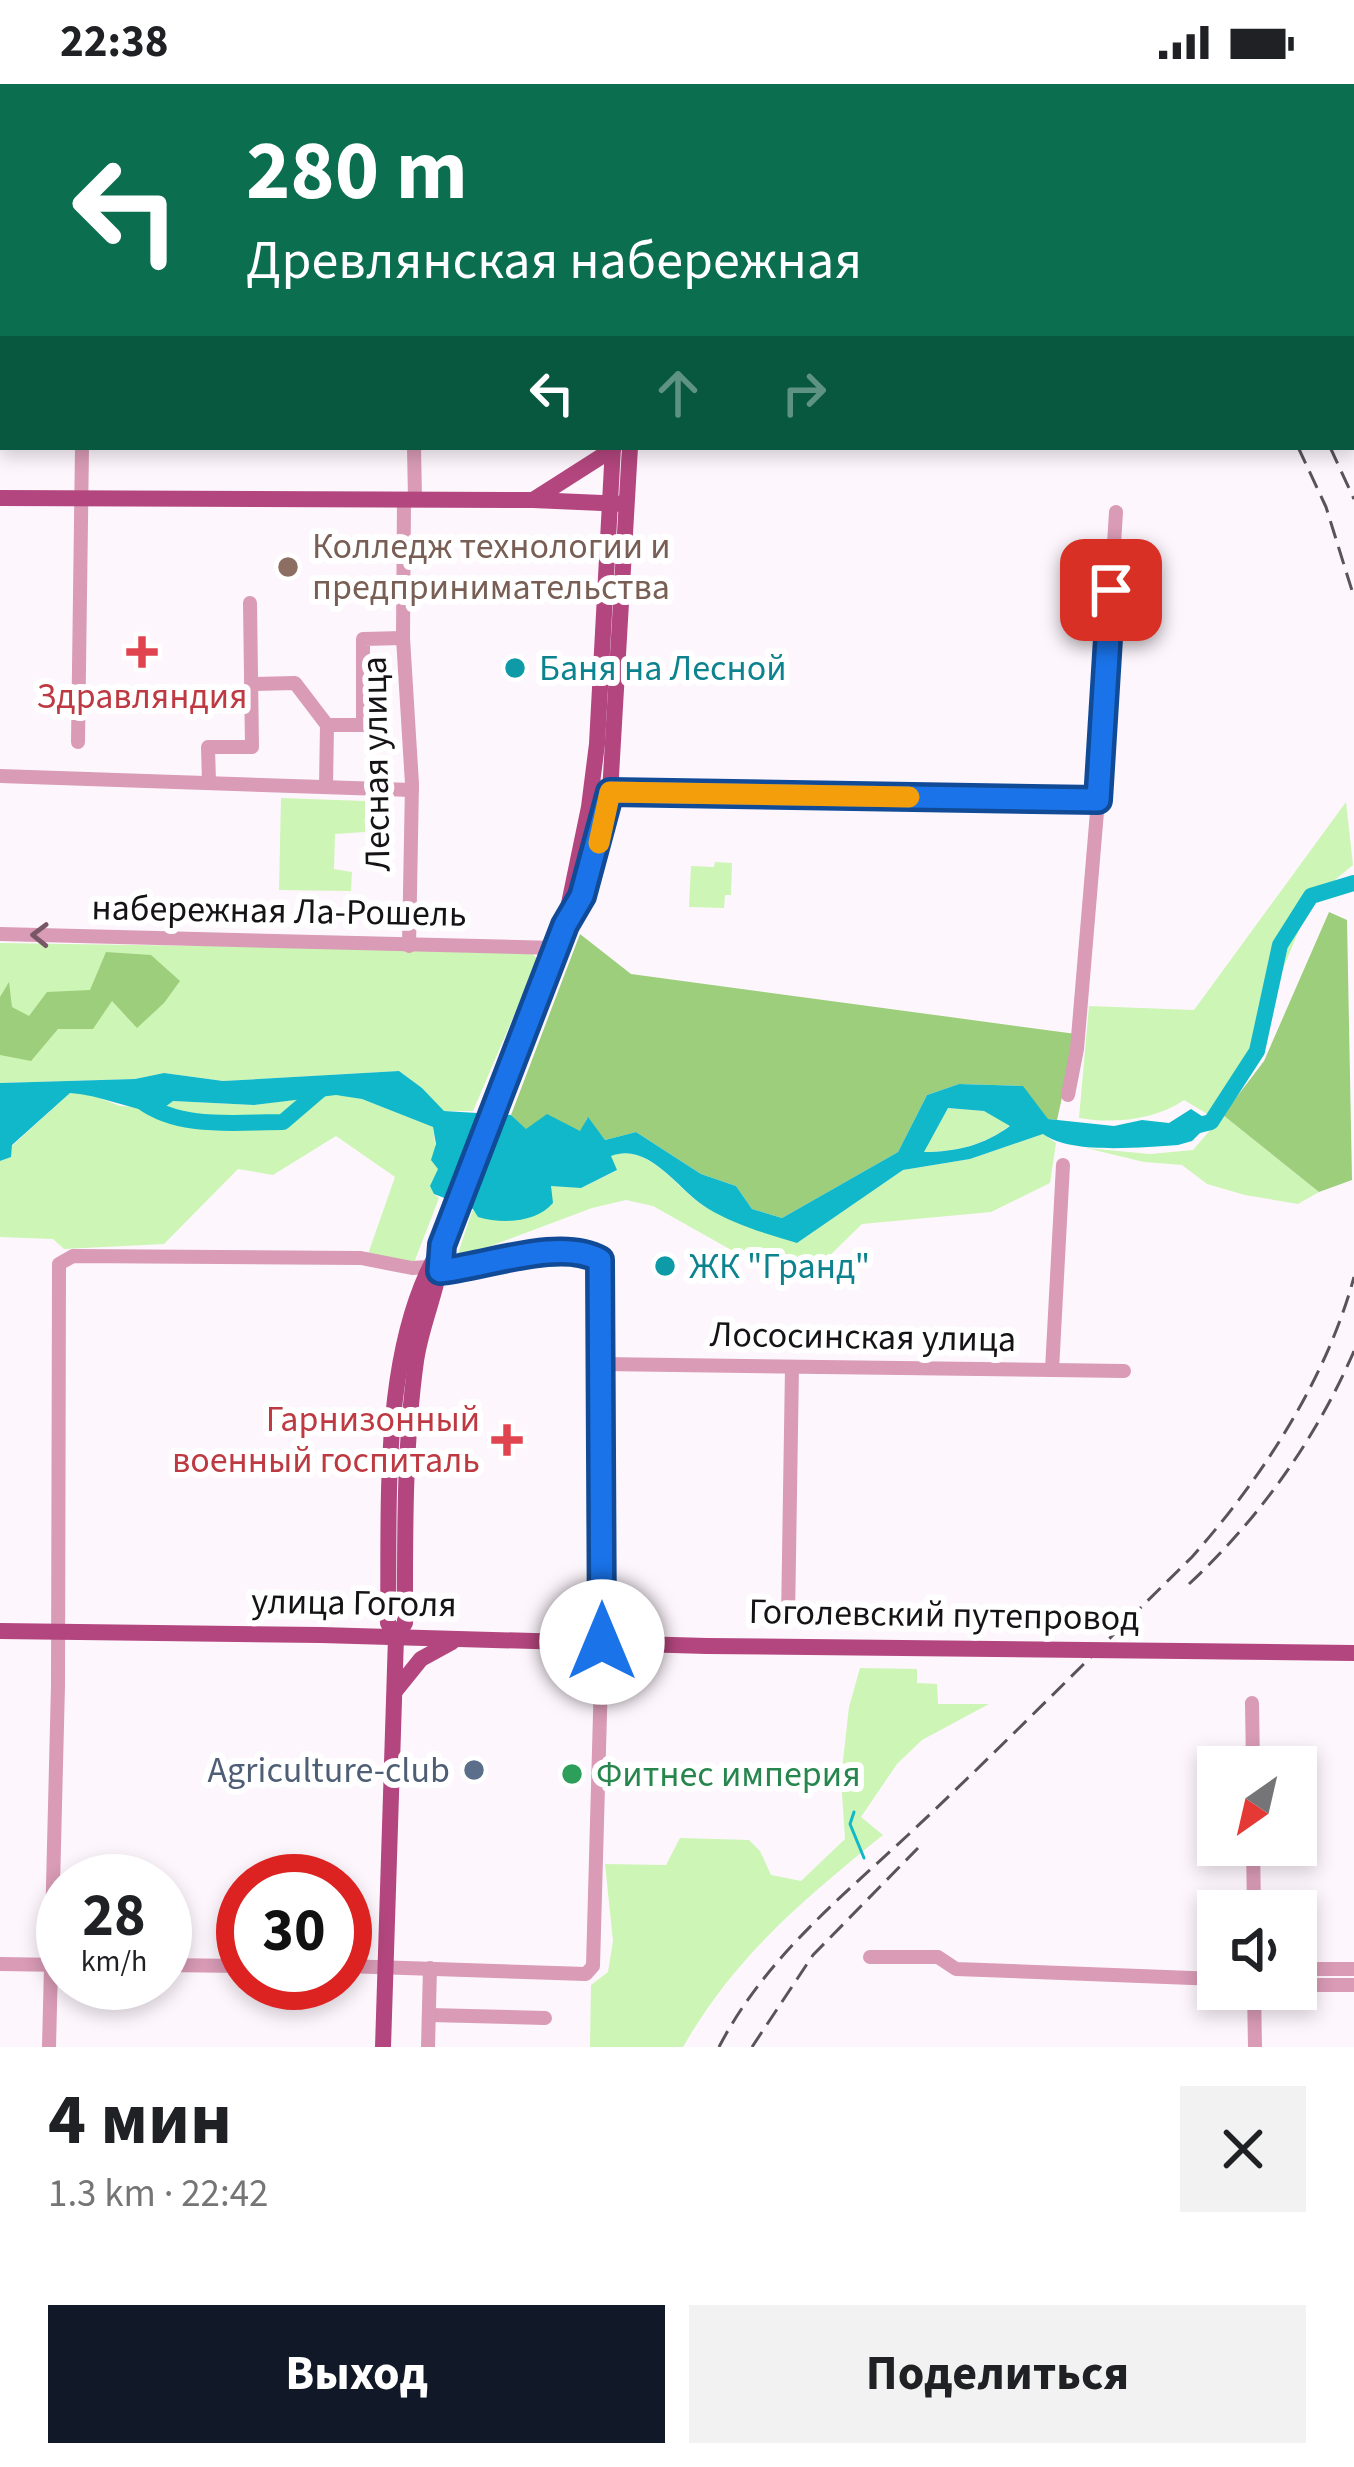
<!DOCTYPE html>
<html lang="ru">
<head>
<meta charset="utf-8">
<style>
  body { margin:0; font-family:"Source Sans 3",sans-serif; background:#f2f2f2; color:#202124; height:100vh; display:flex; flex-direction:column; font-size:45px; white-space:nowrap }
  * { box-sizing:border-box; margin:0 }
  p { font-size:39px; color:#757577 }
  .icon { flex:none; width:66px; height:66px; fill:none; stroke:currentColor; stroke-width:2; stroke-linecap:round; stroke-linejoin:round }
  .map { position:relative; height:1963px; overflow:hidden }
  .drawer { display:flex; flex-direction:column; background:#fff; flex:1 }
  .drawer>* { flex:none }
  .banner { position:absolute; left:0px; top:0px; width:1356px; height:366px; box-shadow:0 6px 18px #0003; background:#0b6e4f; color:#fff; overflow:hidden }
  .needle { width:78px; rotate:214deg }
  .buttons { position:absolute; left:1197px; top:1662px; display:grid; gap:24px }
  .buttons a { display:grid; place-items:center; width:120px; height:120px; border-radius:0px; background:#fff; box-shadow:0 6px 18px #0003; font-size:60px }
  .speed { position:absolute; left:36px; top:1770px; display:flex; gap:24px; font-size:60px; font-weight:700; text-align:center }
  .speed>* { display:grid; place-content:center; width:156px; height:156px; border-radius:50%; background:#fff; box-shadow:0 6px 18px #0003; line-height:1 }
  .speed small { font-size:30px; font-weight:400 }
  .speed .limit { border:18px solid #d22; background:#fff; color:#111 }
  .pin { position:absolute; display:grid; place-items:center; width:102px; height:102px; color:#fff; margin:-51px; border-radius:24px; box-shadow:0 6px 18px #0006 }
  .me { position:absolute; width:132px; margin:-66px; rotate:0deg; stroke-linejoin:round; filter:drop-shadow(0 0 9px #0008) }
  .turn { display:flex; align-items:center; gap:42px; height:252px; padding:0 48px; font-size:54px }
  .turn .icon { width:156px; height:156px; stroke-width:2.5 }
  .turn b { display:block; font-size:84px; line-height:102px }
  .lanes { display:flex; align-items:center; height:114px; padding:0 48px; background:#0003; justify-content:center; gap:60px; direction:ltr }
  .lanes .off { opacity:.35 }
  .round { display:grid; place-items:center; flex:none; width:126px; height:126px; border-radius:0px; background:#f2f2f2 }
  .summary { display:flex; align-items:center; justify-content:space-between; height:204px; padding:0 48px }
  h1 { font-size:72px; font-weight:700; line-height:90px }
  .cta { display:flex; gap:24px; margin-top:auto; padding:24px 48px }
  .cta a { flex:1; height:138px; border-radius:0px; background:#111827; color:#fff; font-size:48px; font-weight:700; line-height:138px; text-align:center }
  .cta a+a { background:#f2f2f2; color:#202124 }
  .status { display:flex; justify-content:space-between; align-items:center; height:84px; padding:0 60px; background:#fff; direction:ltr }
  .status svg { height:33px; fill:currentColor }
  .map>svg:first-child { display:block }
</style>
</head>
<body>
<div class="status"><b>22:38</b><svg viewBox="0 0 49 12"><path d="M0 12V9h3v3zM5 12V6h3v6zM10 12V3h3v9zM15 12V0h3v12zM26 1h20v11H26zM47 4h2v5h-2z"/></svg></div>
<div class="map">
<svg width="1354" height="1963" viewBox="0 0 1354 1963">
  <rect width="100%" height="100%" fill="#fef6fd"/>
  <g fill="#cdf5b5">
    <polygon points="281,714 365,717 365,748 335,750 334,785 352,788 351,807 279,806"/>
    <path d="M 1346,718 L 1353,781 L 1312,815 L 1250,964 L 1209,1031 L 1184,1016 C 1156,1036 1113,1040 1079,1034 L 1089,922 L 1194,926 Z"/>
    <polygon points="715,778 732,779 731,811 725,811 724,824 689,823 691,782 714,783"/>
    <polygon points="0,859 529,867 538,875 473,1027 443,1027 422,1004 399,987 223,997 164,989 135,995 0,999"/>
    <polygon points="70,1009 92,1011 120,1022 158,1024 173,1017 254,1021 336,1010 362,1015 433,1043 438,1085 434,1110 439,1114 412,1184 368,1170 395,1093 336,1052 273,1091 238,1085 164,1160 64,1165 53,1155 0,1153 0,1077 10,1073 12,1062"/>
    <path d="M 948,1024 L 984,1027 L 1011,1041 C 984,1061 957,1068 923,1068 Z"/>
    <polygon points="1223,1031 1319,1108 1298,1120 1245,1111 1207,1100 1182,1081 1144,1078 1086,1064 1150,1070 1193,1066"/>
    <path d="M 1043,1050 L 1056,1059 L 1050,1099 L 991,1128 L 862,1140 L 822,1179 L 758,1181 L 653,1122 L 626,1116 L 592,1124 L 456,1175 L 473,1125 L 551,1101 L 581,1104 L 616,1087 L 610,1072 C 650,1057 677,1107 707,1124 C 734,1139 768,1148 797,1159 L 903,1086 L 970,1075 Z"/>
    <path d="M 860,1584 L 917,1585 L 917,1599 L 937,1600 L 938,1620 L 989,1620 L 922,1656 L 897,1680 L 861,1733 L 883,1751 C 803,1816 735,1872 683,1963 L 590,1963 L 591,1901 L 608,1888 L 613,1857 L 605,1780 L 666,1781 L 680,1754 L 749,1756 L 760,1767 L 771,1791 L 801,1797 L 845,1755 L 841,1694 L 849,1623 Z"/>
  </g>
  <g fill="#9dce7c">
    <polygon points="1329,828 1347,836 1352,1096 1319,1108 1223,1031 1264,977"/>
    <polygon points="580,850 631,890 1076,950 1057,1036 1047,1035 1022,1002 959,1000 927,1011 898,1068 782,1134 752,1125 736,1102 701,1090 636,1048 605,1056 587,1034 581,1048 526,1046 511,1031"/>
    <polygon points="106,868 151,871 180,897 164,919 137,944 112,917 93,945 58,945 31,977 0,971 0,913 9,898 12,923 29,932 47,908 90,906"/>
  </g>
  <path fill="#11b8c9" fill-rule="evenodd" d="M 399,987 L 422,1004 L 444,1027 L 511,1031 L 526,1045 L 547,1030 L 580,1047 L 588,1033 L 605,1056 L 636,1048 L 701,1090 L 736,1102 L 752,1125 L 782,1134 L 898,1068 L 927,1011 L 959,1000 L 1023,1002 L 1048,1035 L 1114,1042 L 1142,1036 L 1169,1039 L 1191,1025 L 1211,1038 L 1192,1057 L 1178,1061 C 1142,1063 1072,1071 1043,1050 L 970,1075 L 903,1086 L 797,1159 C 767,1150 735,1141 707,1124 C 678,1106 649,1057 611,1072 L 617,1086 L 581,1104 L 551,1102 L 553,1119 C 536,1139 502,1140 478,1133 L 473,1125 L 434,1110 L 430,1102 L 438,1085 L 431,1076 L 436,1060 L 433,1043 L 362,1015 L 336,1011 L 254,1021 L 173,1017 L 157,1029 C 127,1024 100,1011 70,1009 L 12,1061 L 11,1073 L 0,1077 L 0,999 L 135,995 L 164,989 L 223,997 ZM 948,1024 L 984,1027 L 1010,1042 C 984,1061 957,1068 924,1068 Z"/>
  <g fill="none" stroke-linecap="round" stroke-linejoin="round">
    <polyline stroke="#11b8c9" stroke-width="3" points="854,1728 850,1740 864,1774"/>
    <g stroke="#11b8c9" stroke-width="16">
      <path d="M 141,1017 C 180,1046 236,1038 283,1038 L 325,1002"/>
      <polyline points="1191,1043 1211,1038 1257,967 1280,861 1311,812 1354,799"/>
    </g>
    <g stroke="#d99bb6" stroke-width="14">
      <polyline points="102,3 102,0"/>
      <polyline points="252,600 295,599 327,641"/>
      <polyline points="78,658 82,363"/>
      <polyline points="0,692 412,706"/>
      <polyline points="209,699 208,663 252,663 250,519"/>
      <polyline points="326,703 327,641 363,641 363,555 403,554"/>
      <polyline points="611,708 1098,716"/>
      <polyline points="0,850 556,864"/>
      <polyline points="409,862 412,700 403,554 404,415 415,415 414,363"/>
      <polyline points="1068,1011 1077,965 1098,716 1116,428"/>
      <polyline points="601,1280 1124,1287"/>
      <polyline points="1052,1286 1063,1081"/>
      <polyline points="788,1535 792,1283"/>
      <polyline points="1252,1619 1253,1683"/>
      <polyline points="1253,1761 1254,1827"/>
      <polyline points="870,1873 938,1873 956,1885 1218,1895"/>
      <polyline points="0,1880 63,1881"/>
      <polyline points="165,1881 243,1882"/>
      <path d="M 345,1882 L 586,1890 L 593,1882 L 602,1558 L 602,1184 L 600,1176 C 559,1153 484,1183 440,1187"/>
      <polyline points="1296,1885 1354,1885"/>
      <polyline points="1296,1901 1354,1901"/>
      <polyline points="1254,1905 1255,1963"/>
      <polyline points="429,1931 545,1934"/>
      <polyline points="49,1963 58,1601 59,1180 73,1172 361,1174 412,1184 428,1183"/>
      <polyline points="428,1963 430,1884"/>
    </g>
    <g stroke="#b3467e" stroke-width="16">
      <polyline points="899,3 901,0"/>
      <polyline points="0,414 533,416 625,420"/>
      <polyline points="533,416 613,365"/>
      <polyline points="566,834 589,723 597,660 613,363"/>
      <polyline points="0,1547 321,1551 707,1562"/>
      <path d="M 396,1553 L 405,1539 C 405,1452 404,1364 416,1277 C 421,1240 439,1205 441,1168"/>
      <polyline points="1182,1567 1354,1569"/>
      <polyline points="396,1606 421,1575 452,1558"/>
      <path d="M 383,1963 L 396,1553 L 388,1539 C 390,1422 379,1263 442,1161 L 565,841 L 582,812 L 609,726 L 630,363"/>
    </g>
    <g stroke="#585458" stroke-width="3" stroke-dasharray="18 9" stroke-linecap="butt">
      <polyline points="935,0 941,3"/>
      <polyline points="972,0 978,3"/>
      <polyline points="1298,363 1326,423 1354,513"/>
      <polyline points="1330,363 1354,415"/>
      <path d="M 1189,1500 C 1259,1435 1316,1355 1354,1267"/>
      <path d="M 719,1963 C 764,1876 838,1816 908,1751 C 1005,1660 1097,1566 1192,1473 C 1262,1394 1326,1296 1354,1193"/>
      <polyline points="752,1963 813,1871 918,1764"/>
    </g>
    <polyline stroke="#b3467e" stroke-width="16" points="707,1562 1182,1567"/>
  </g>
  <defs><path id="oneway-chevron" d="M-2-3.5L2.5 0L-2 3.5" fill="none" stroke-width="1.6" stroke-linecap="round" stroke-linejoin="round" transform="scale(3)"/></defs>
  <use stroke="#785766" href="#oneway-chevron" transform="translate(40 851) rotate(-179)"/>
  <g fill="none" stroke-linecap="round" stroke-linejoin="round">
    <defs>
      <path id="route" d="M 602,1558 L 600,1176 C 561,1153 483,1183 440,1187 L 442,1161 L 565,841 L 582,812 L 610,708 L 1098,716 L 1111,506"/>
    </defs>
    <use href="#route" stroke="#114b97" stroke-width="30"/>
    <use href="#route" stroke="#1a73e8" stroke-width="21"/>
    <polyline stroke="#f59e0b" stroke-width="21" points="599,759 610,708 909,713"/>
  </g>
  <circle fill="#8d6e63" stroke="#fff" stroke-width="4.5" cx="288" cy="483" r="12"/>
  <g fill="#e0444e" stroke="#fff" stroke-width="4.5">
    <path d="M136 550h12v12h12v12h-12v12h-12v-12h-12v-12h12z"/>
    <path d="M501 1338h12v12h12v12h-12v12h-12v-12h-12v-12h12z"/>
  </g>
  <g fill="#0f9aa8" stroke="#fff" stroke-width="4.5">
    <circle cx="515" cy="584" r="12"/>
    <circle cx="665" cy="1182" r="12"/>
  </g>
  <circle fill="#5c6f8a" stroke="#fff" stroke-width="4.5" cx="474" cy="1686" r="12"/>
  <circle fill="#2e9e5b" stroke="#fff" stroke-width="4.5" cx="572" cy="1690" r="12"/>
  <g text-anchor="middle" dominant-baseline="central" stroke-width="12" stroke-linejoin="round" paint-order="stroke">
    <g font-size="36" fill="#785e54" stroke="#fff" text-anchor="start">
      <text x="312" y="462">Колледж технологии и<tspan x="312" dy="41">предпринимательства</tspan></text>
    </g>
    <g font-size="36" fill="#0d838f" stroke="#fff" text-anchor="start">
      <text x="539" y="584">Баня на Лесной</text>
      <text x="689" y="1182">ЖК "Гранд"</text>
    </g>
    <g font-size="36" fill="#be3a42" stroke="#fff">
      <text x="142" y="612">Здравляндия</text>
      <text x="480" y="1335" text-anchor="end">Гарнизонный<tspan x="480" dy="41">военный госпиталь</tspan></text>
    </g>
    <g font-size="36" fill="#161316" stroke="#fff">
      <text transform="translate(376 680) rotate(-91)">Лесная улица</text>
      <text transform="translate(279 827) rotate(1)">набережная Ла-Рошель</text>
      <text transform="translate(863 1253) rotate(1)">Лососинская улица</text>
      <text transform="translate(354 1519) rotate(1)">улица Гоголя</text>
      <text transform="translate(944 1531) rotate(1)">Гоголевский путепровод</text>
    </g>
    <g font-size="36" fill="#4e5e75" stroke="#fff" text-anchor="end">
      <text x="450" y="1686">Agriculture-club</text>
    </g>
    <g font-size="36" fill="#27864d" stroke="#fff" text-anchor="start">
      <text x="596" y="1690">Фитнес империя</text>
    </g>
  </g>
</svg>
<div class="buttons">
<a><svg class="needle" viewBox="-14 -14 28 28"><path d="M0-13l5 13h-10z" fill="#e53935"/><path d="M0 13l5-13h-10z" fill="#757577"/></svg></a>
<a><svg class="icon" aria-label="sound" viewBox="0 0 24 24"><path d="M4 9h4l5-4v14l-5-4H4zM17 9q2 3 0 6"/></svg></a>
</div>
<div class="speed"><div>28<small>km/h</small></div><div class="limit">30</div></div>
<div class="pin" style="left:1111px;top:506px;background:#d93025"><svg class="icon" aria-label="arrive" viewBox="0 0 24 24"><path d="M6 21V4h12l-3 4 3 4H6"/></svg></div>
<svg class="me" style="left:602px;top:1558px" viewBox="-20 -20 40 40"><circle r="19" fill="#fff"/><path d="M0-13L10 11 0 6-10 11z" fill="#1a73e8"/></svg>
<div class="banner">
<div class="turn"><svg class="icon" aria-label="left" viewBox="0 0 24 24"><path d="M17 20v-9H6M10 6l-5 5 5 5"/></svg><div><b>280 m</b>Древлянская набережная</div></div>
<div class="lanes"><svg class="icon" aria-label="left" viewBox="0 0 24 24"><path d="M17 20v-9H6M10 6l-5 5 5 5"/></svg><svg class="icon off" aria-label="ahead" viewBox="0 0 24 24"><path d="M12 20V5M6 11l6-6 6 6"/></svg><svg class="icon off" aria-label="right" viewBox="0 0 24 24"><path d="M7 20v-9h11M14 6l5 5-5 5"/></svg></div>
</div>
</div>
<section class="drawer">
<div class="summary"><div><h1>4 мин</h1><p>1.3 km · 22:42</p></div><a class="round"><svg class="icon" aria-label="close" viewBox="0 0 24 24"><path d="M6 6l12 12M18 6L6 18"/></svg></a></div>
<div class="cta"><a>Выход</a><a>Поделиться</a></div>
</section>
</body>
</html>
